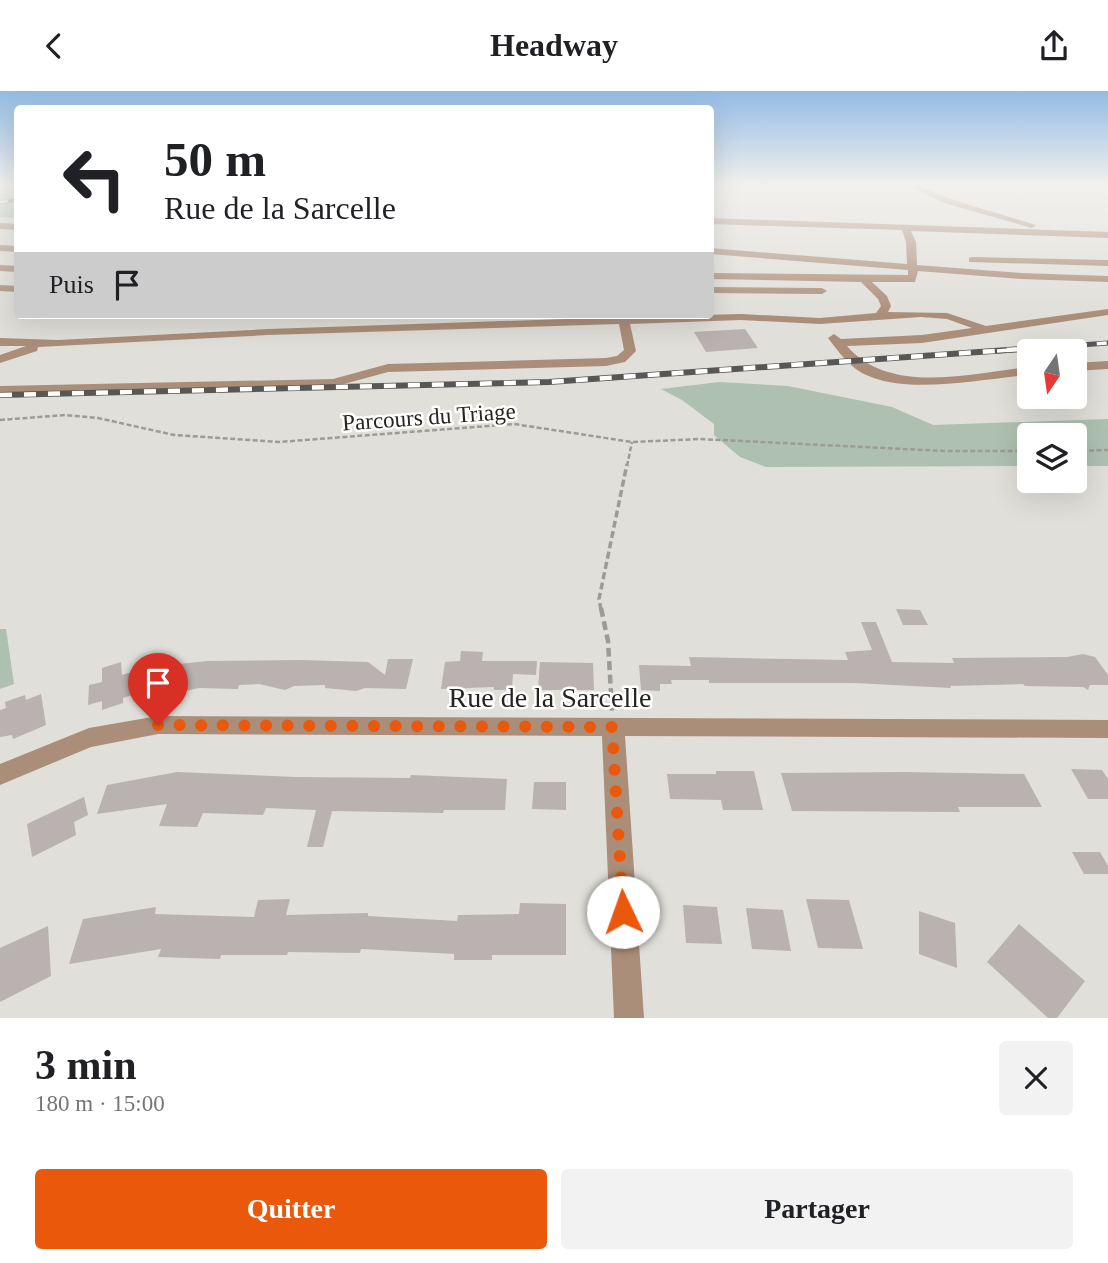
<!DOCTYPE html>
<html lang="fr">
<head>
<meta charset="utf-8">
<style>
  body { margin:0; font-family:"Times New Roman",serif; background:#f2f2f2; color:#202124; height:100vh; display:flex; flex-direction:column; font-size:26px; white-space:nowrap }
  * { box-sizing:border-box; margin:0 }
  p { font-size:23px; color:#757577 }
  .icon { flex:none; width:38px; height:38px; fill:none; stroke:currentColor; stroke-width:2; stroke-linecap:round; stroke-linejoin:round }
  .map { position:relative; height:927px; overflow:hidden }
  .side { display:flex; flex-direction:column; background:#fff; flex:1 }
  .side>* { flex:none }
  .banner { position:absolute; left:14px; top:14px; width:700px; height:214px; border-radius:7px; box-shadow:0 7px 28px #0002; background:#fff; color:#202124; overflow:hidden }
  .needle { width:46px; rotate:193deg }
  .tools { position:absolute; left:1017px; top:248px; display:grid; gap:14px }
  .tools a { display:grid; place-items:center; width:70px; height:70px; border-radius:7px; background:#fff; box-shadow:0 7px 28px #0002; font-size:35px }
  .pin { position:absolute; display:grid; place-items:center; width:60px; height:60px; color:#fff; margin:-72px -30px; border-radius:50% 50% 50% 0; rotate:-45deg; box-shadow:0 0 7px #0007 }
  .pin .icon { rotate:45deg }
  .me { position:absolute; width:77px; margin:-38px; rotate:357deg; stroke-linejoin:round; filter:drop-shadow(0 0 5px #0008) }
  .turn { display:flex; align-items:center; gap:24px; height:147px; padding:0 35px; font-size:32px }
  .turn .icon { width:91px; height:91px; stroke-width:2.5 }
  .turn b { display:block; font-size:49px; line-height:60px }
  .then { display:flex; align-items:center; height:66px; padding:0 35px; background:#0003; gap:14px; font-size:26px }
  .round { display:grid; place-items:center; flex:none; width:74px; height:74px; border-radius:7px; background:#f2f2f2 }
  .head { display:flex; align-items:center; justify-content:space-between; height:119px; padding:0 35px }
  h1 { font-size:42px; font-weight:800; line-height:52px }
  .cta { display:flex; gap:14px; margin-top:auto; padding:14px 35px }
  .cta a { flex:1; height:80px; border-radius:7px; background:#ea580c; color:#fff; font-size:28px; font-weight:800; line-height:80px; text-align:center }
  .cta a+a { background:#f2f2f2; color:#202124 }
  header { display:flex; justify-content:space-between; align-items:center; height:91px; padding:0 35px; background:#fff; font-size:32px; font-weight:800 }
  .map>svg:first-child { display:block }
</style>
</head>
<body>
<header><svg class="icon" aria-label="back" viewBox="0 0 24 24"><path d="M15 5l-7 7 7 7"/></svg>Headway<svg class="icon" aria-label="share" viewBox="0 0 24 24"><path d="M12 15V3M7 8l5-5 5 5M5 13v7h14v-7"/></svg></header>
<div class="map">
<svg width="1108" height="927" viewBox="0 0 1108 927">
  <rect width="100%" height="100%" fill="#e1dfd9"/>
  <g fill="#aec0b0">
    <polygon points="0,95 17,95 17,127 0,126"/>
    <polygon points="719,291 788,295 892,316 933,334 1108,328 1108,375 1075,375 1074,345 1029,345 1029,375 766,376 740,366 714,344 714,333 682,309 661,298"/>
    <polygon points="0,538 6,538 14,593 0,598"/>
  </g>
  <g fill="#b9b2b0">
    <polygon points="745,238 758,257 706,261 694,241"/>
    <polygon points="896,518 920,519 928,534 903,534"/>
    <polygon points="861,531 876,531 892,571 954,572 952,567 1067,566 1083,563 1095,566 1108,584 1108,594 1090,594 1088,599 1083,596 1025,595 1023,593 950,595 951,597 854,592 709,592 709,589 671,589 672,593 660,593 660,600 641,599 639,574 691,575 689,566 848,569 845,561 872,559"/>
    <polygon points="461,560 483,561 482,570 537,570 536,584 513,583 512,599 494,599 494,596 441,598 445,571 460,570"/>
    <polygon points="388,568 413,568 406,598 365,597 356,600 325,597 325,594 294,595 285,599 259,593 239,594 238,598 199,597 176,602 148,599 123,607 123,612 102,619 102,610 88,614 89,594 102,591 102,577 121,571 122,584 148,576 208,570 301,569 368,571 385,584"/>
    <polygon points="540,571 593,572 594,599 538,599"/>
    <polygon points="41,603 46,634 13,648 12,644 0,646 0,619 6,617 5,611 25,604 26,609"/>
    <polygon points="1071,678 1102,679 1108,688 1108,708 1088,708"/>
    <polygon points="716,680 754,680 763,719 723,719 721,709 670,708 667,683 716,683"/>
    <polygon points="177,681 296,686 410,687 411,684 507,688 505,719 444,719 443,722 332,720 323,756 307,756 316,719 266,717 263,724 203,722 197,736 159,735 167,713 97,723 107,694"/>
    <polygon points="905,681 1024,683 1042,716 958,716 960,721 792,720 781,682"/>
    <polygon points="534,691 566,691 566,719 532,718"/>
    <polygon points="84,706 88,724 74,731 76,744 32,766 27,733"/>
    <polygon points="1072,761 1100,761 1108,775 1108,783 1084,783"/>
    <polygon points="290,808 286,824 368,822 368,825 457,830 458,824 519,823 520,812 566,813 566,864 492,864 492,869 454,869 454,863 361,858 360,862 288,861 287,864 221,864 220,868 158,866 161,858 69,873 83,828 156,816 155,823 254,826 258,809"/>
    <polygon points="806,808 849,809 863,858 818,857"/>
    <polygon points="683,814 717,816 722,853 686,852"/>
    <polygon points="746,817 783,819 791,860 752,858"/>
    <polygon points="919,820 955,832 957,877 919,863"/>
    <polygon points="1019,833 1085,890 1057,927 1048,927 987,871"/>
    <polygon points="48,835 51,885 0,911 0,857"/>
  </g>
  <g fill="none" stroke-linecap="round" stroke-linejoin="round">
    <g stroke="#9d9b97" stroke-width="2.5" stroke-dasharray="5 2.5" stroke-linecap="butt">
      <polyline points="0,329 65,324 98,327 174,344 279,351 514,333 632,351 700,348 945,360 1029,360"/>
      <polyline points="1074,360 1108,359"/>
      <polyline points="627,375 632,351"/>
    </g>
    <polyline stroke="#9d9b97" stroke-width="3.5" stroke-dasharray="7 3.5" stroke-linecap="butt" points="601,519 599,508 627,373"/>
    <polyline stroke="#9d9b97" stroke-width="4.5" stroke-dasharray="9 4.5" stroke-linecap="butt" points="601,517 608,550 612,620"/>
    <g fill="#ab8e79" fill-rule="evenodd">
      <polygon points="910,95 919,95 950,108 1036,134 1032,137 944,112"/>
      <path d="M 710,127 L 1108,141 L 1108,147 L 911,140 L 916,151 L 917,174 L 1021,182 L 1108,185 L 1108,191 L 1021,188 L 918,180 L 915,191 L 872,191 L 887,205 L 891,215 L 888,221 L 947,222 L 986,235 L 1108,218 L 1108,224 L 922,252 L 847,255 C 890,305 971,282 1029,276 L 1029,284 C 982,288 905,305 862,282 C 848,274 838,260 828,247 L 834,243 L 841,248 L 922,244 L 972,237 L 947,228 L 921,226 L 820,233 L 741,229 L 630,233 L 636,260 L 625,271 L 606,275 L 388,281 L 333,296 L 0,303 L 0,295 L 333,288 L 388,273 L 606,267 L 617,265 L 624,259 L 619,233 L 268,244 L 38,256 L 37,260 L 0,272 L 0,264 L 26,255 L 0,255 L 0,247 L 58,249 L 268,238 L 624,226 L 741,223 L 820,227 L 876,222 L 881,215 L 878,208 L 861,191 L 710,188 L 710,182 L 908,184 L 908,179 L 710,163 L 710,157 L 907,173 L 906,151 L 902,139 L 710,133 Z"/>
      <polygon points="0,132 18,133 18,139 0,138"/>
      <polygon points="0,154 18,155 18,161 0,160"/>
      <polygon points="972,166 1108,169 1108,175 969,171 969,167"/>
      <polygon points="0,174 18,175 18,181 0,180"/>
      <polygon points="0,194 18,195 18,201 0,200"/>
      <polygon points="710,196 822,197 827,200 822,203 710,202"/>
      <polygon points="1108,270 1108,278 1074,280 1074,272"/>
      <polygon points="158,625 1108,629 1108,647 625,645 644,927 614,927 602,645 158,643 91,656 0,694 0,673 89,637"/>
    </g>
    <defs>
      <polyline id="rail-far2" points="0,111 18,109"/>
      <polyline id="rail-far1" points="997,260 1108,252"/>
      <polyline id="rail" points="0,304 549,291 1022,258"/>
    </defs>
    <use href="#rail-far2" stroke="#585754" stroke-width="3.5"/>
    <use href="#rail-far1" stroke="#585754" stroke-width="5"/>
    <use href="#rail" stroke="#585754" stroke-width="6"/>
    <use href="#rail-far2" stroke="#fff" stroke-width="2.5" stroke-dasharray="8" stroke-linecap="butt"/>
    <use href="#rail-far1" stroke="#fff" stroke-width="3.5" stroke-dasharray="10" stroke-linecap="butt"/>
    <use href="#rail" stroke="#fff" stroke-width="4.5" stroke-dasharray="12" stroke-linecap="butt"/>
  </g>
  <linearGradient id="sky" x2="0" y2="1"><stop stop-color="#93bbe4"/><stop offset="0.42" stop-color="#f2f1ee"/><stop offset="1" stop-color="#f2f1ee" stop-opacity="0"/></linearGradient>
  <rect width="1108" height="224" fill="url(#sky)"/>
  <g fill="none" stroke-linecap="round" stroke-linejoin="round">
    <polyline stroke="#ea580c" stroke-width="12" stroke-dasharray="0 21.6" points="158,634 612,636 623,821"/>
  </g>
  <g text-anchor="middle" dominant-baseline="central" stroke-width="5" stroke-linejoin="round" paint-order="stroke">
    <g font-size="23" fill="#252422" stroke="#fff">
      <text transform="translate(429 326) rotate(-4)">Parcours du Triage</text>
    </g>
    <g font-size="28" fill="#252422" stroke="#fff">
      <text x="550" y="606">Rue de la Sarcelle</text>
    </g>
  </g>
</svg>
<div class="tools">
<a><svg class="needle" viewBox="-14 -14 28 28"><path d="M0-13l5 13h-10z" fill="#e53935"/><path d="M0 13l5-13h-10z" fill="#757577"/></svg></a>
<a><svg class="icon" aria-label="layers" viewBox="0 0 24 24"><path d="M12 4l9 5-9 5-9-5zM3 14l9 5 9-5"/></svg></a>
</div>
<div class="pin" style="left:158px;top:634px;background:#d93025"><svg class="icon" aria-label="arrive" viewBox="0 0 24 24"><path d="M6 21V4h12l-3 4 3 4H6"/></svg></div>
<svg class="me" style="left:623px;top:821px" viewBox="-20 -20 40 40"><circle r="19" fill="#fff"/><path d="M0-13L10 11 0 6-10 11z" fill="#ea580c"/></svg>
<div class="banner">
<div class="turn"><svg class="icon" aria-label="left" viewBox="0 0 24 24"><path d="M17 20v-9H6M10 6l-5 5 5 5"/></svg><div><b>50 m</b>Rue de la Sarcelle</div></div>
<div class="then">Puis<svg class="icon" aria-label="arrive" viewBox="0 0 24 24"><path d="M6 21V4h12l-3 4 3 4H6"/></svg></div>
</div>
</div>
<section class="side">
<div class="head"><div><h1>3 min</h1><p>180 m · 15:00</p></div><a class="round"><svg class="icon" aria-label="close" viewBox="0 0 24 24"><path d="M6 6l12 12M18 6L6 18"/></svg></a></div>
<div class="cta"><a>Quitter</a><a>Partager</a></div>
</section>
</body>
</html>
